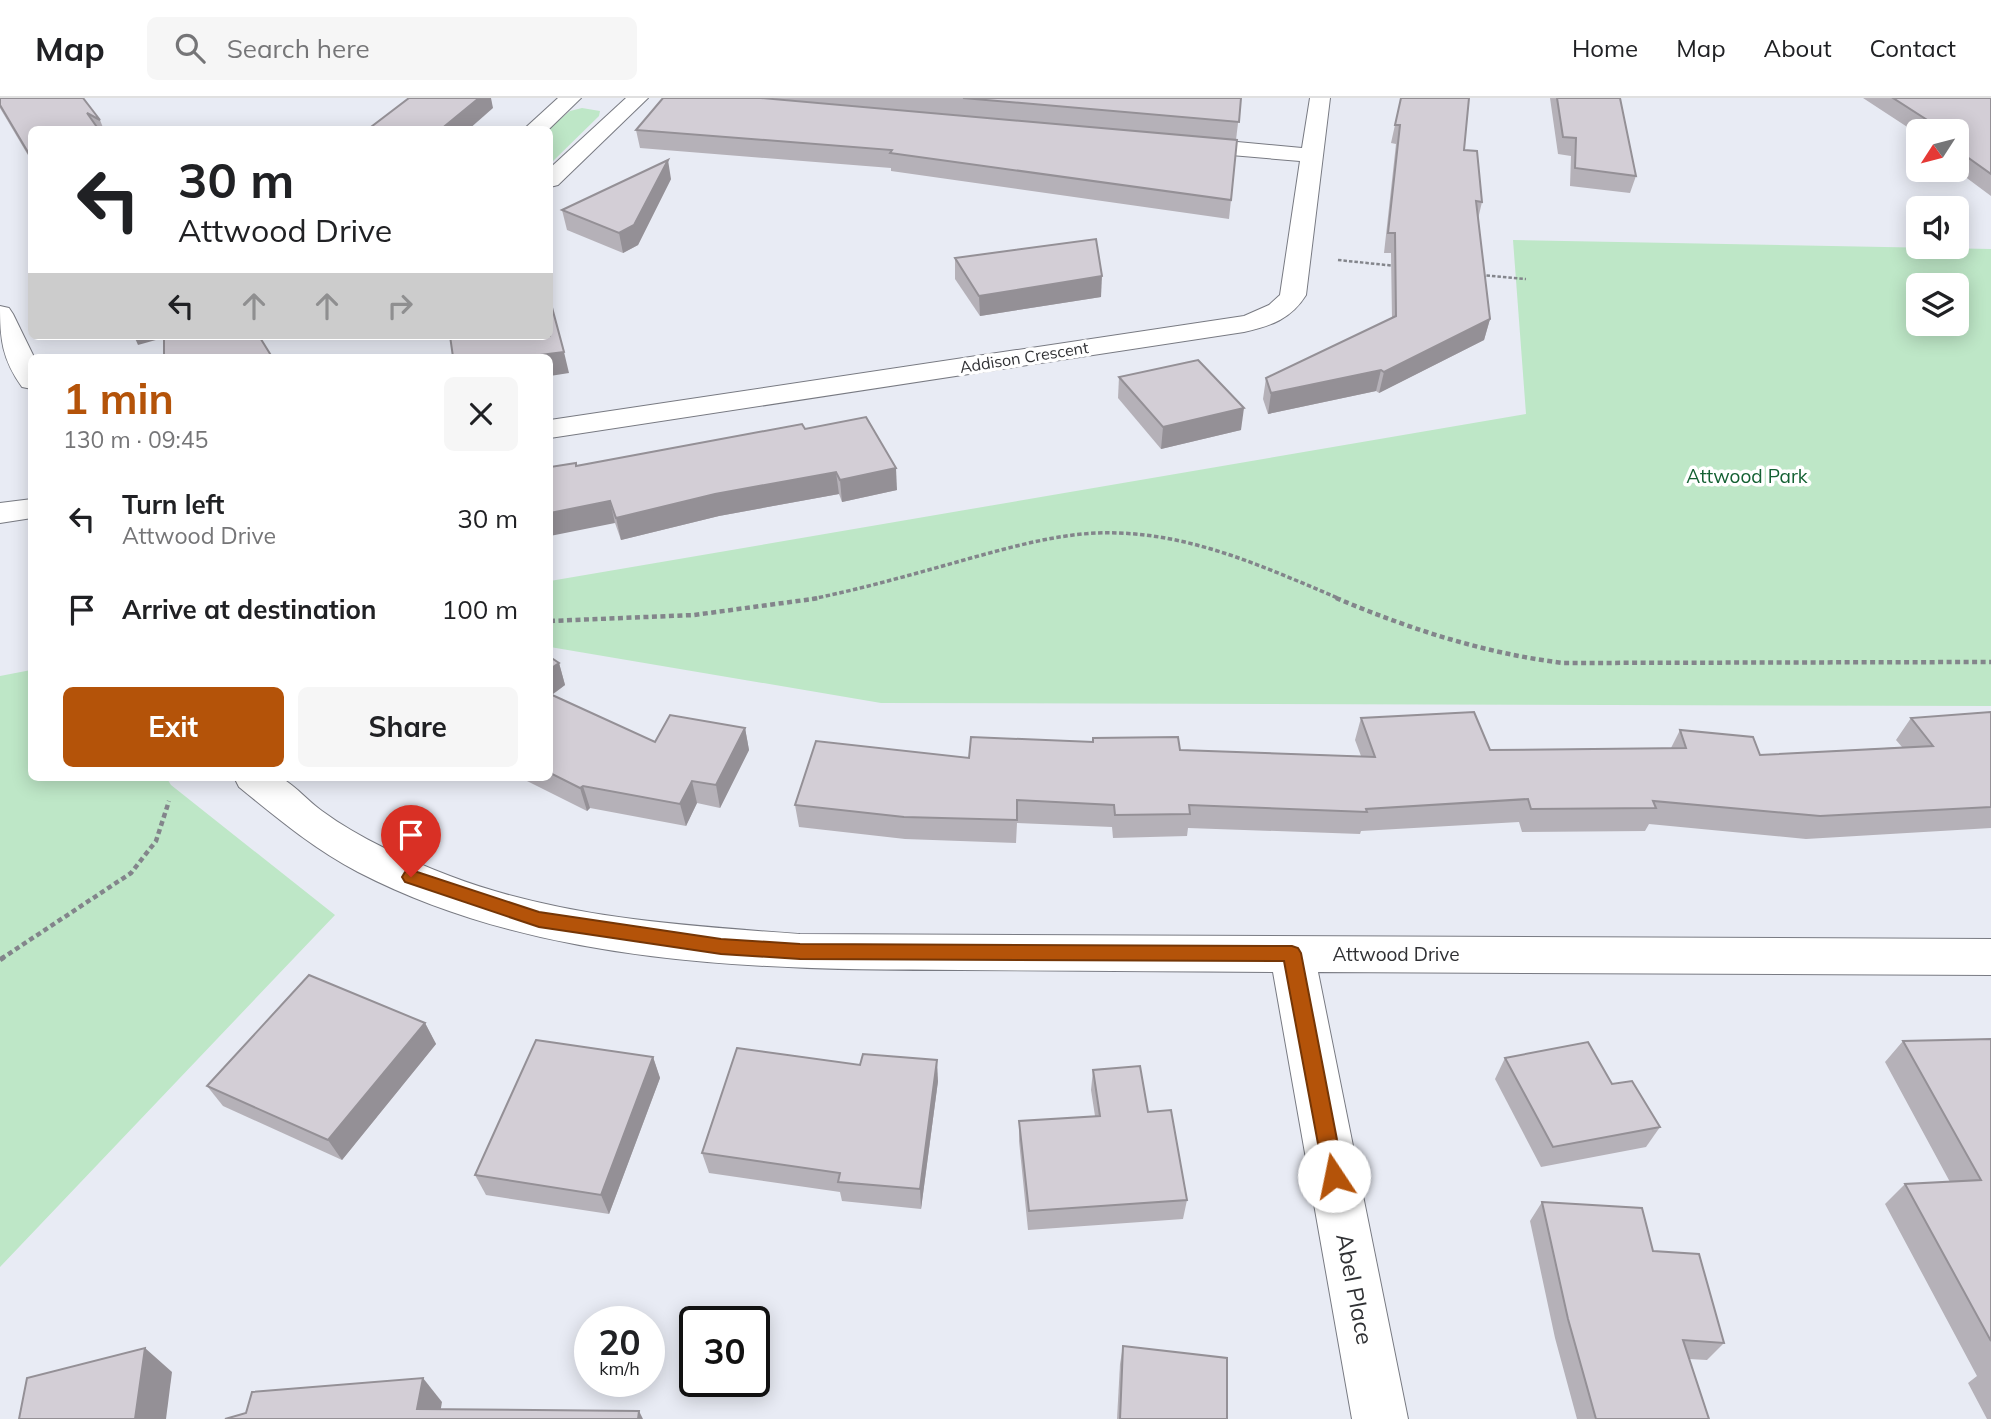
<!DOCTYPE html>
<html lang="en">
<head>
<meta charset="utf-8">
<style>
  body { margin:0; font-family:Mulish,sans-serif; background:#f6f6f6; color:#202124; height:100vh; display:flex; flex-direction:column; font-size:26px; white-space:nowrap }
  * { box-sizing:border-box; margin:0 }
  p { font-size:23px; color:#757577 }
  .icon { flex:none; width:38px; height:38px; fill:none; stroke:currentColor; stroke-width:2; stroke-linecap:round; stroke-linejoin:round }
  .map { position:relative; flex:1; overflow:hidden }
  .drawer { position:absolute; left:28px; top:256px; width:525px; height:427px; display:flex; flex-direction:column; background:#fff; border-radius:10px; box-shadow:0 4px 18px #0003 }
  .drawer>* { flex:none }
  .hud { position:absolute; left:28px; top:28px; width:525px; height:214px; border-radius:10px; box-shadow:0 4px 18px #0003; background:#fff; color:#202124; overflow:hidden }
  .needle { width:46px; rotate:234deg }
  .buttons { position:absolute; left:1906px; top:21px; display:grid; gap:14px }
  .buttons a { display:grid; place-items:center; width:63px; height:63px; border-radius:10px; background:#fff; box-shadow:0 4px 18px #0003; font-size:35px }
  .speed { position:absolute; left:574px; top:1208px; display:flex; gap:14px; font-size:35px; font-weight:700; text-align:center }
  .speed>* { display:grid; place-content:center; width:91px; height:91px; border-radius:50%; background:#fff; box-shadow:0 4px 18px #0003; line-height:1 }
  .speed small { font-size:18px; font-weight:400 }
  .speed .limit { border:4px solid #111; border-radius:10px; background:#fff; color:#111 }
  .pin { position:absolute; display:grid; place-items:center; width:60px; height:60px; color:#fff; margin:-72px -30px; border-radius:50% 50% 50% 0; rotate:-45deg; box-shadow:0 0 7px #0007 }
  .pin .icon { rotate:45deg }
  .me { position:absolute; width:77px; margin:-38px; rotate:349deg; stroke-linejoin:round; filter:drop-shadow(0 0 5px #0008) }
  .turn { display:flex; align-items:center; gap:24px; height:147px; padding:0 35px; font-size:32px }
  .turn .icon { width:91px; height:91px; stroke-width:2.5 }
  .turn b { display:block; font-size:49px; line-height:60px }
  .lanes { display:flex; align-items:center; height:66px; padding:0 35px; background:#0003; justify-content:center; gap:35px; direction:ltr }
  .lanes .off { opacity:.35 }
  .round { display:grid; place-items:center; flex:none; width:74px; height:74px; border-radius:10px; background:#f6f6f6 }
  .headline { display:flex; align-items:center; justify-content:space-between; height:119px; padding:0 35px }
  h1 { font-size:42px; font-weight:700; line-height:52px; color:#b45309 }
  .cta { display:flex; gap:14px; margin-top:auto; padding:14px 35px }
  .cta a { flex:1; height:80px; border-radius:10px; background:#b45309; color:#fff; font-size:28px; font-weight:700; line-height:80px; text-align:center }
  .cta a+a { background:#f6f6f6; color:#202124 }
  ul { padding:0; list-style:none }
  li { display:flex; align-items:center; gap:21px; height:91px; padding:0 35px }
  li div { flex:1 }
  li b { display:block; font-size:26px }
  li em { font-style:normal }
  header { display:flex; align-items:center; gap:42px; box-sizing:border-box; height:98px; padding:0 35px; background:#fff; border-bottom:2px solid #e0e0e0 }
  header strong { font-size:33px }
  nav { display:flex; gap:38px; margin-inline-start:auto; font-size:24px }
  .search { width:490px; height:63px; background:#f6f6f6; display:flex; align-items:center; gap:18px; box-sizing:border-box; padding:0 24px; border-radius:10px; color:#757577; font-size:26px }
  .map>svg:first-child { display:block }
</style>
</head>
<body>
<header>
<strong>Map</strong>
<div class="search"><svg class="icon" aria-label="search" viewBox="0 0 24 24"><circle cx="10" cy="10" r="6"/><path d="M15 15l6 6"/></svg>Search here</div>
<nav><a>Home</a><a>Map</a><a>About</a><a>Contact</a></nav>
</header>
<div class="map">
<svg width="1991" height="1321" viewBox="0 0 1991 1321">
  <rect width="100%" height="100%" fill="#e8ebf4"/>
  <g fill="#bee7c7" fill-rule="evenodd">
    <polygon points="582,10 600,13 599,18 550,66 550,32 547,32 570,13"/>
    <path d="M 1513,142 L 1991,151 L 1991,608 L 881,605 L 550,549 L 550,483 L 1526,316 ZM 1918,187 L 1956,187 L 1956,226 L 1918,226 Z"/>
    <polygon points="31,572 32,679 166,679 171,687 335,817 0,1169 0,578"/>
  </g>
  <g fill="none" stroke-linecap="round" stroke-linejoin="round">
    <defs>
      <g id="minor">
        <polygon points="558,0 581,0 548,32 523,32"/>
        <polygon points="626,0 648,0 558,87 550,89 550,70"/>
        <path d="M 1310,0 L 1330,0 L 1306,197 C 1291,221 1271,228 1244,234 L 550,340 L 550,322 L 1244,218 L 1269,207 L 1280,197 L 1300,63 L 1184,53 L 1176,51 L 1173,46 L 1176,41 L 1184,39 L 1302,50 Z"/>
        <path d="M 0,208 L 9,210 L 13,216 L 34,259 L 32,259 L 32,291 L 22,289 C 2,261 0,241 0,208 Z"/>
        <polygon points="32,401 32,420 0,425 0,405"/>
        <path d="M 234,679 C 246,679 270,675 281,680 C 296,688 309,704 322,713 C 360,741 406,761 450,778 C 560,820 684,828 800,836 L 1991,841 L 1991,877 L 1318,874 L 1408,1321 L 1352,1321 L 1273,874 C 1169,873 1064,873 960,872 C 760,872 539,868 358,774 C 314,751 277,720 239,689 Z"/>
      </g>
    </defs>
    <use href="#minor" stroke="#787a82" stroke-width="2"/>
    <g stroke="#83858b" stroke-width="2.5" stroke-dasharray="3.5 2" stroke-linecap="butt">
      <polyline points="1338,162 1396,168"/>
      <polyline points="1481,177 1526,181"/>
    </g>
    <path stroke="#83858b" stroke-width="3.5" stroke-dasharray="4.5 2.5" stroke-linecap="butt" d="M 812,501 C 865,490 918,475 971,460 C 1019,447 1068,433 1117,435 C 1196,437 1269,471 1340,501"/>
    <g stroke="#83858b" stroke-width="4.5" stroke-dasharray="5 3.5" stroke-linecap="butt">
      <path d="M 1336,500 C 1410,531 1483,555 1563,565 L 1991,564"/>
      <polyline points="550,523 694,517 820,500"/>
      <polyline points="1,861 131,775 156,743 169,703"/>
    </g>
    <polyline stroke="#83858b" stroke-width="5" stroke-dasharray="7 4.5" stroke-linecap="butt" points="0,862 4,859"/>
    <use href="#minor" fill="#fff" fill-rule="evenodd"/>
  </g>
  <g fill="#b5b1b8">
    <polygon points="0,0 83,0 100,22 104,32 32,32 32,64 0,10"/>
    <polygon points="663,0 1231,102 1229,121 891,73 891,70 640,50 636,32"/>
    <polygon points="765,0 1241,0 1236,42"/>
    <polygon points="1401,0 1464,52 1482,104 1478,121 1490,221 1484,242 1379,295 1376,293 1268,316 1263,301 1266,280 1392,221 1391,155 1384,155 1396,46 1391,45"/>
    <polygon points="1550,0 1620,0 1636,78 1630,95 1570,88 1571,58 1558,56"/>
    <polygon points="1863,0 1991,0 1991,98 1956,72 1956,33 1918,33 1918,36"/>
    <polygon points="671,81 638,147 623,155 567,132 562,112"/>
    <polygon points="955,160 1101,199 980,218 955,181"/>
    <polygon points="1119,279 1241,332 1161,351 1118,300"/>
    <polygon points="805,331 897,392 842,404 839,396 719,418 621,442 615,425 576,368"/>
    <polygon points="550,559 559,565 565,587 552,597 655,644 745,630 749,652 720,710 697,705 686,728 590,710 587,713 519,679 550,679"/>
    <polygon points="1991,614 1991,730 1806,741 1649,726 1645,733 1522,734 1519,724 1361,733 1360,736 1188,730 1187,738 1113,740 1112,729 1017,725 1016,745 905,741 799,729 795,707 969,660 1180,652 1361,658 1355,642 1361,620 1490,652 1671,650 1680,632 1760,657 1902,649 1896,642 1911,620"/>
    <polygon points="425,925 436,946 342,1062 223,1008 207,988"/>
    <polygon points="1991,941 1991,1321 1987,1321 1968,1285 1977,1278 1885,1106 1905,1086 1950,1084 1885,964 1903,943"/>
    <polygon points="653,959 660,980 609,1116 486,1097 475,1077"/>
    <polygon points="1505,960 1612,986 1660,1029 1646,1049 1541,1069 1495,981"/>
    <polygon points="1093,972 1148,1014 1187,1102 1183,1121 1028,1132 1019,1043 1019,1023 1095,1018 1091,992"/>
    <polygon points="938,983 921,1111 842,1103 840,1094 709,1075 702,1055"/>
    <polygon points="1542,1104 1653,1153 1724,1245 1707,1262 1689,1261 1709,1321 1577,1321 1555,1240 1530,1123"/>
    <polygon points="1123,1248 1227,1321 1117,1321 1120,1266"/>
  </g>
  <g fill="#949096">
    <polygon points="479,0 491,0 493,10 468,32 440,32"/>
    <polygon points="668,62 671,81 638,147 623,155 619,135"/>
    <polygon points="1102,178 1101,199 980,218 979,198"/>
    <polygon points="1490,221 1484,242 1379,295 1384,274"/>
    <polygon points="134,238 170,238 138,247"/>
    <polygon points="564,254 569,275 550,278 550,259 541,259 541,257"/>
    <polygon points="1381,272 1376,293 1268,316 1271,295"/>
    <polygon points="1244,310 1241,332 1161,351 1163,329"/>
    <polygon points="896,370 897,392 842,404 840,382"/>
    <polygon points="836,374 839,396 719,418 621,442 616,420 715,396"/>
    <polygon points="610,403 615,425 550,438 550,415"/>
    <polygon points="559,565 565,587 550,598 550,571"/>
    <polygon points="745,630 749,652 720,710 716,687"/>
    <polygon points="692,683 697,705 686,728 680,706"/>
    <polygon points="583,688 590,710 587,713 580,690"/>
    <polygon points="425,925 436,946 342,1062 328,1042"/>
    <polygon points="653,959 660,980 609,1116 601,1097"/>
    <polygon points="937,962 938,983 921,1111 920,1091"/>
    <polygon points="145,1250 172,1274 166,1321 135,1321"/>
    <polygon points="423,1280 442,1304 439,1321 417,1311"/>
    <polygon points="639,1313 643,1321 638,1321"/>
  </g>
  <g fill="#d3ced6" stroke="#949096" stroke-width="2">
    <polygon points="0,0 83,0 100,22 87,15 99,32 32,32 32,61 0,7"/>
    <polygon points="409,0 479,0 440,32 367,32"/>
    <polygon points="663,0 761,0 1237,42 1231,102 890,55 892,52 636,32"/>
    <polygon points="963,0 1241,0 1239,24"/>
    <polygon points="1401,0 1469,0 1464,52 1477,53 1482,104 1476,103 1490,221 1384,274 1381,272 1271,295 1266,280 1396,218 1395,135 1388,135 1400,27 1395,27"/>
    <polygon points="1557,0 1620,0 1636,78 1575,70 1576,40 1563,39"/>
    <polygon points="1893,0 1991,0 1991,76 1956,51 1956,33 1932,33 1925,28 1935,27"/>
    <polygon points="668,62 634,127 619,135 562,112"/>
    <polygon points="1096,141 1102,178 979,198 955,160"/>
    <polygon points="550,202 564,254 541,257 541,259 453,259 450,238 550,238"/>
    <polygon points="164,238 259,238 272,259 164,259"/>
    <polygon points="1198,262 1244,310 1163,329 1119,279"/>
    <polygon points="866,319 896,370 840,382 836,374 715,396 616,420 610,403 550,415 550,369 576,365 576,368 802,326 805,331"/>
    <polygon points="550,559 559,565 550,571"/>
    <polygon points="550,596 655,644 670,617 745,630 716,687 692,683 680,706 583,688 580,690 550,675"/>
    <polygon points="1474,614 1490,652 1686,650 1680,632 1753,639 1760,657 1933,648 1911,620 1991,614 1991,709 1820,718 1653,703 1656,710 1531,711 1528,701 1366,711 1367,714 1189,707 1190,716 1115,717 1114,707 1017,702 1017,722 904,719 795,707 816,643 969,660 971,639 1093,644 1093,640 1178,639 1180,652 1375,659 1361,620"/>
    <polygon points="309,877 425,925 328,1042 207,988"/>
    <polygon points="1991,941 1991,1243 1905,1086 1981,1082 1903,943"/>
    <polygon points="536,942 653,959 601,1097 475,1077"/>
    <polygon points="1588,944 1612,986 1632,983 1660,1029 1553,1049 1505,960"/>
    <polygon points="737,950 860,967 863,956 937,962 920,1091 838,1084 840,1075 702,1055"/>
    <polygon points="1140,968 1148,1014 1171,1012 1187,1102 1029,1113 1019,1023 1100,1018 1093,972"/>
    <polygon points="1542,1104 1642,1110 1653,1153 1699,1156 1724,1245 1683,1242 1709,1321 1596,1321 1568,1221"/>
    <polygon points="1123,1248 1227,1260 1227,1321 1120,1321"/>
    <polygon points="145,1250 135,1321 19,1321 27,1280"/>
    <polygon points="423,1280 417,1311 639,1313 638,1321 225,1321 246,1315 252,1294"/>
  </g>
  <polygon fill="#b45309" stroke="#753606" stroke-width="2" points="411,772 539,814 721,841 800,846 1292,848 1298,850 1301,855 1344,1078 1341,1085 1334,1087 1327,1085 1324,1078 1284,863 800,861 721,856 539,829 405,784 402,779 405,774"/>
  <g text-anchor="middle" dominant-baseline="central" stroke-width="7" stroke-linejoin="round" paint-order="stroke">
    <g font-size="16" fill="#303134" stroke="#fff">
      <text transform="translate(1024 259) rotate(-9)">Addison Crescent</text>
    </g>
    <g font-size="19" fill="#146133" stroke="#fff">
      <text x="1747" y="378">Attwood Park</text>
    </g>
    <g font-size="19" fill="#303134" stroke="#fff">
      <text x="1396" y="856">Attwood Drive</text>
    </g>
    <g font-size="23" fill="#303134" stroke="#fff">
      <text transform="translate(1355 1191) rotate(79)">Abel Place</text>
    </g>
  </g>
</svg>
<div class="buttons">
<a><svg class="needle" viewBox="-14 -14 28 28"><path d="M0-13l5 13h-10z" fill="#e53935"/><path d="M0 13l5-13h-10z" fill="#757577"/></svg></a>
<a><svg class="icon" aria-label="sound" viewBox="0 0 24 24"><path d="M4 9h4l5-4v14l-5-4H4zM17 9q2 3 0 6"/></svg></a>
<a><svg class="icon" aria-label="layers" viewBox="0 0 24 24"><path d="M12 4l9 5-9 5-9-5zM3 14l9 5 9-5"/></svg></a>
</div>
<div class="speed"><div>20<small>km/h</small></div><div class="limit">30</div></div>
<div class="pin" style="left:411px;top:779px;background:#d93025"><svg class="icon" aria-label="arrive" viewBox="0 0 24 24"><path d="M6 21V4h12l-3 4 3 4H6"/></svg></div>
<svg class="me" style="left:1334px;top:1078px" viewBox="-20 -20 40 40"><circle r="19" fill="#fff"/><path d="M0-13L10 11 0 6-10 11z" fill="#b45309"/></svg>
<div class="hud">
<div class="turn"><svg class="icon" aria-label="left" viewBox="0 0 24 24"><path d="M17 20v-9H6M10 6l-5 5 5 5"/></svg><div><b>30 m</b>Attwood Drive</div></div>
<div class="lanes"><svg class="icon" aria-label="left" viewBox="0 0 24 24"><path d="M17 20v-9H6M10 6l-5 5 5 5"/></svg><svg class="icon off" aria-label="ahead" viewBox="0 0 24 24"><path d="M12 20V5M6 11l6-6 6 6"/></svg><svg class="icon off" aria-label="ahead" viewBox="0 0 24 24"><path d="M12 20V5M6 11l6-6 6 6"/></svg><svg class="icon off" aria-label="right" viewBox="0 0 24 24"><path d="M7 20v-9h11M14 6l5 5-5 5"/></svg></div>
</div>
<section class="drawer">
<div class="headline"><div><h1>1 min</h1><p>130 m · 09:45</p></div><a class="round"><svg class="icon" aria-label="close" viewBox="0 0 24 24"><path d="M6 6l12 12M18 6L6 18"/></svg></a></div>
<ul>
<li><svg class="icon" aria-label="left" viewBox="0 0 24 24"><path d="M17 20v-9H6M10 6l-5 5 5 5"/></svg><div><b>Turn left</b><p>Attwood Drive</p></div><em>30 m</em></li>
<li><svg class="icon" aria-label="arrive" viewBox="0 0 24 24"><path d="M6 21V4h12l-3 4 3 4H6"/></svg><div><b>Arrive at destination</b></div><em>100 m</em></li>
</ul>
<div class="cta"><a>Exit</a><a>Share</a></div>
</section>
</div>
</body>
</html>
